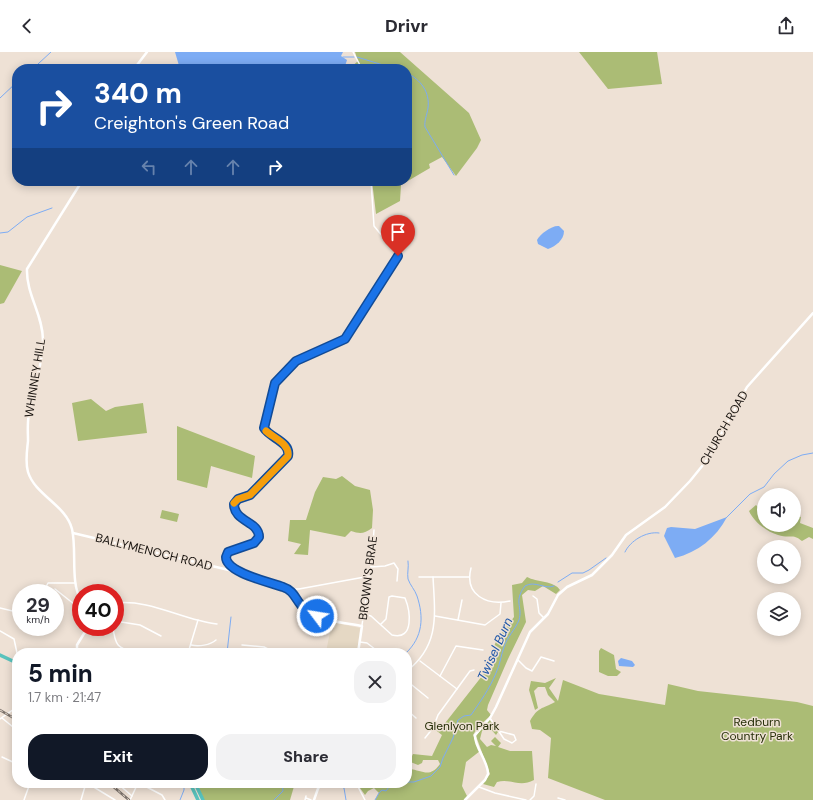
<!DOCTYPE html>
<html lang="en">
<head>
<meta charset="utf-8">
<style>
  body { margin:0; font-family:"DM Sans",sans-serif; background:#f2f2f3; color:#2b2b33; height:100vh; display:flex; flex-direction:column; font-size:15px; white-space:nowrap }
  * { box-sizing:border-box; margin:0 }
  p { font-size:13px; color:#7c7c81 }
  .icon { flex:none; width:22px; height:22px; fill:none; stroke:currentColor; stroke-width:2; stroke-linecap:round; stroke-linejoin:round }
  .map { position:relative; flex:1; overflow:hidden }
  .details { position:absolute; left:12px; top:596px; width:400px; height:140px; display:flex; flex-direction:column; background:#fff; border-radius:16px; box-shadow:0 2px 10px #0003 }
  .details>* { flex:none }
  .hud { position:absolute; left:12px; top:12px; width:400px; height:122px; border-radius:16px; box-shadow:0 2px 10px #0003; background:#1a4fa0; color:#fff; overflow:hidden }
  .fabs { position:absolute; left:757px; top:436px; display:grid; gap:8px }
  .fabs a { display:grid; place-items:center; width:44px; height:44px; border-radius:50%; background:#fff; box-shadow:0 2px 10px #0003; font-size:20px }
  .speed { position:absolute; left:12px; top:532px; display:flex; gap:8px; font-size:20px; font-weight:700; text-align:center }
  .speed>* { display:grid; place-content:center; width:52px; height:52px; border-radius:50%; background:#fff; box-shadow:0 2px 10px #0003; line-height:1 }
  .speed small { font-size:10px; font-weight:400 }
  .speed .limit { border:6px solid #d22; background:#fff; color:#111 }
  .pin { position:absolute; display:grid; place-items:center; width:34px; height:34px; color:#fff; margin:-41px -17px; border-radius:50% 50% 50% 0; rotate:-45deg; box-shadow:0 0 4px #0007 }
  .pin .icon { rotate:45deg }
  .me { position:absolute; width:44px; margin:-22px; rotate:301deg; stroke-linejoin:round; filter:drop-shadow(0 0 3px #0008) }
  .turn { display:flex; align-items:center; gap:14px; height:84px; padding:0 16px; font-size:18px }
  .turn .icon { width:52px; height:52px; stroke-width:2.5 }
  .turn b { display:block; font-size:28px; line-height:34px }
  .lanes { display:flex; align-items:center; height:38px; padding:0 16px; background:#0003; justify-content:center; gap:20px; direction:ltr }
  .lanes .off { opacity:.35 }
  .round { display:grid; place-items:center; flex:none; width:42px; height:42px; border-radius:16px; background:#f2f2f3 }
  .summary { display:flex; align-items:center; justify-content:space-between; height:68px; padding:0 16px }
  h1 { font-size:24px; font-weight:800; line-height:30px; color:#111827 }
  .action { display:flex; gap:8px; margin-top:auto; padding:8px 16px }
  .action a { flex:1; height:46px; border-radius:16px; background:#111827; color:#fff; font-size:16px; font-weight:800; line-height:46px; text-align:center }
  .action a+a { background:#f2f2f3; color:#2b2b33 }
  header { display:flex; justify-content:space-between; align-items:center; height:52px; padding:0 16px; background:#fff; font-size:18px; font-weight:800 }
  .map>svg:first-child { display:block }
</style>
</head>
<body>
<header><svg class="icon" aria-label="back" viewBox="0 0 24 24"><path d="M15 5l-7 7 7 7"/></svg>Drivr<svg class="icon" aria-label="share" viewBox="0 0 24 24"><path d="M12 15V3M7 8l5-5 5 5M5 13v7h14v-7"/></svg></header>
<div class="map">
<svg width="813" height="748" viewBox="0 0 813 748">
  <rect width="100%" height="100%" fill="#eee1d5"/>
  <polygon fill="#e5d8c4" points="332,570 360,576 357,601 326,600"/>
  <g fill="#abbc75">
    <polygon points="355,0 400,0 469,61 481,88 477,96 456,124 442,105 429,112 430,116 401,133 400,149 376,162 372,129 407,129 407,17 349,17 358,9"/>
    <polygon points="579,0 657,0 662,32 608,37"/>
    <polygon points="0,213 22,219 4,251 0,252"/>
    <polygon points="91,347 106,359 115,355 143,351 147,381 78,389 72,351"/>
    <polygon points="177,374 255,404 252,426 211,414 207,436 177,428"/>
    <path d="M 342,424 L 355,434 L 370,438 L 373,458 L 372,476 C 364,482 360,482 351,479 L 345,485 L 310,478 L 308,503 L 294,502 L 301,492 L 288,489 L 290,468 L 306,468 L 315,440 L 323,425 L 336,427 Z"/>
    <path d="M 756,453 L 764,461 L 764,473 L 794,473 L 794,463 L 801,465 L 800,471 L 813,476 L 813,487 L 809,485 L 802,489 C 792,481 790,487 778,483 C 767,480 754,470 749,459 Z"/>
    <polygon points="162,458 179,462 177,470 160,466"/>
    <path d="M 527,525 C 536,530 555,529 560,538 L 556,542 L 543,534 L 535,539 L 528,538 L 522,543 L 526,570 L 508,607 L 488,653 L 487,658 L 491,663 L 478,675 L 473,683 L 480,699 L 466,710 L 462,734 L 467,744 L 464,748 L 375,748 L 379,741 L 374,736 L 368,739 L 365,743 L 360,736 L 362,731 L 407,731 L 407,713 L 409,717 C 423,718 429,727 440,712 L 438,708 L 423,708 L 422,711 L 418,713 L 408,709 L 407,712 L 407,705 L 411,706 L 413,702 L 432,704 L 442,683 L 433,676 L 435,670 L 442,675 L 482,624 L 497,587 L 514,565 L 512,533 L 522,531 Z"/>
    <polygon points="601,596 614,603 616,617 621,620 617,624 608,624 599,620 599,599"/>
    <path d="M 556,626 L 549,636 L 558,649 L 563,628 L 599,642 L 665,653 L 668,632 L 698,639 L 797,650 L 813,654 L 813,748 L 605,748 L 548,726 L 551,686 L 540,678 L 532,677 L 530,669 C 538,655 542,657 555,650 L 548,643 L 545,635 L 538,635 L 534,639 L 538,656 L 535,658 L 529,638 L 531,629 L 545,631 Z"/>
    <path d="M 489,667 L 498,680 L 496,683 L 488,674 L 482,679 L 480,687 L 487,695 L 491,693 L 496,694 L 491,689 L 495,685 L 501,691 L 498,695 L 510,699 L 532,699 L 534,728 C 519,736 511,726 497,730 L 494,735 L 483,732 L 490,722 L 476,684 Z"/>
    <polygon points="197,731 295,731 290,748 204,748"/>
  </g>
  <g fill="#7dacf4">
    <polygon points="175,0 343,0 341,4 347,8 345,14 339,17 180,17"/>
    <path d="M 559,174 L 564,179 C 564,188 556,194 548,197 L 538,192 L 537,188 C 540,182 552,173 559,174 Z"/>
    <path d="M 727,465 C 716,486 698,500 675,506 L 664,484 L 667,476 L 671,475 L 695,477 Z"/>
    <polygon points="621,606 632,609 635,613 633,615 619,614 618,609"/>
  </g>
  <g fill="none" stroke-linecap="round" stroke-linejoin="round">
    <g stroke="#7dacf4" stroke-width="1">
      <polyline points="343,5 354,5"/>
      <polyline points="357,5 396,17"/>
      <polyline points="38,12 51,0"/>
      <polyline points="33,17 36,14"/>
      <path d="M 407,21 C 421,28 430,40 428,56 C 427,63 424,69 425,75 L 454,123"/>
      <polyline points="0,46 17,30"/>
      <polyline points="0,181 8,180 27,165 52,156"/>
      <polyline points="726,466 750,442 764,435 774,422 788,409 802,403 813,401"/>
      <path d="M 625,500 C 630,489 646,479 659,481"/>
      <polyline points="558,530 572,521 583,521 589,518 606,506"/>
      <polyline points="227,601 231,565"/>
      <path d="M 406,601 C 423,585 424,565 417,544 C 415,538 410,533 408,527 C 407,521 409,515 408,509"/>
      <path d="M 407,730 L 414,730 L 431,724 L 440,715 L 443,706 L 453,686 L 458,668 L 464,664 L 471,663 C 480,650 490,636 496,621 C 500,613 501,603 504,595 C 507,585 515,578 519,568 C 523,554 513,550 525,534 C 535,528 545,538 554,534"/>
      <polyline points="332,731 344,736 346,748"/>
      <polyline points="394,731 403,731"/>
      <polyline points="180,748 184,738 184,731"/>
      <polyline points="274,748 283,739 282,731"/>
      <polyline points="375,748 379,741 382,738 386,739 392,731"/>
    </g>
    <g stroke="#fff" stroke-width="1.5">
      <polyline points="353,0 362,17"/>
      <polyline points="371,515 385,514 394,511 398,517 397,529"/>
      <path d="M 471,516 C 464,543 487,554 510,549"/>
      <path d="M 234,518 L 226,510 L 227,501 L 254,491 L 259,484 C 258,469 229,469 234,450 L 238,447 L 250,443 L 288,403 L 286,394 L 264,376 L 275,331 L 296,309 L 345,287 L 398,207 L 397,202 L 374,174 L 371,129"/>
      <polyline points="419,525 469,525"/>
      <polyline points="55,537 74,552 81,548"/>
      <polyline points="289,537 299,537 370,524"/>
      <polyline points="43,541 48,531 75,531"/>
      <polyline points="533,544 537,547 539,561 544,566"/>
      <path d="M 115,551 C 151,547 182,568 217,572"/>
      <polyline points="0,556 21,561"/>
      <path d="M 364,562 L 371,564 L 392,583 C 415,589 410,558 405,546 L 392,544 L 389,545 L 386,567 L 381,572"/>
      <polyline points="435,564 485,573 500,562 501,551"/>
      <polyline points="458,568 462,548"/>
      <polyline points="115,569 140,573 161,584"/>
      <polyline points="362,573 371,515 374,478"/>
      <path d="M 113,575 C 115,594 118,596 135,601"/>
      <polyline points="0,579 14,587 17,601"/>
      <polyline points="360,590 367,591 380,601"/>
      <path d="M 191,593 C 199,595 210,593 216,588"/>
      <polyline points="242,593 264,595 276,601"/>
      <polyline points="188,601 198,568"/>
      <polyline points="518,608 526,616 532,619 541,605 554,609"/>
      <polyline points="14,609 17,602"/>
      <polyline points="420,609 457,637"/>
      <path d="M 407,619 C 440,593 435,563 433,525"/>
      <polyline points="440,624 456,594 483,598"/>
      <polyline points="407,629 428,646"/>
      <polyline points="407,658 416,666"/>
      <polyline points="2,666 13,675 13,685 17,687"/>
      <polyline points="490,666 504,687 512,691 516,688 514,683 499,679"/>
      <polyline points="0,667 17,655"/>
      <polyline points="425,686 433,676 438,663 470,619 474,618"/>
      <polyline points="2,705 17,712"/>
      <polyline points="87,731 115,748"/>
      <polyline points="117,731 132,744"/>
      <polyline points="139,731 162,743 165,748"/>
      <polyline points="307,731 319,736"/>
      <polyline points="356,731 365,748"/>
      <polyline points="479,735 495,741 526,748"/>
      <polyline points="306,746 311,748"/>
      <polyline points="558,746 565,748"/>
      <polyline points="24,748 29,734 46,731"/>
      <polyline points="81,748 86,731"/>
      <polyline points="130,748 138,731"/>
      <polyline points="305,748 306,744"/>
      <polyline points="530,748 534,744 536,732"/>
    </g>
    <g stroke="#fff" stroke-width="2.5">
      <polyline points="134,17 147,0"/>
      <path d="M 73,481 L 233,519 L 235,518 L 286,536 C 295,541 296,552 304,558 C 316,568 346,571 362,574 L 358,601"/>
      <path d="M 81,548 C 70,531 77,498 72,477 C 66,453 35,443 28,420 C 25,410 27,399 28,389 C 28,380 27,371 29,362 C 33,338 43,313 43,288 C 43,263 26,242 27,217 L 82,129"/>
      <polyline points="77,601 77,593 88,575"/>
      <polyline points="314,748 320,731"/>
      <path d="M 465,748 L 485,728 L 488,722 C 488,708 474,695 475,683 L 490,666 L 496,655 L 530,580 L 548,562 L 558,543 L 567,535 L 592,523 L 612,503 L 626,483 L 665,455 L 690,429 L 707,408 L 747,335 L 813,261"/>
    </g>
    <g stroke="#58c3bd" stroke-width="3.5">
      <polyline points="0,603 17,611"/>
      <polyline points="190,731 198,748"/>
      <polyline points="195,731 203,748"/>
    </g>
    <defs>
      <g id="rail">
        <polyline points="0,658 17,668"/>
        <polyline points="109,731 129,748"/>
      </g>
    </defs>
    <use href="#rail" stroke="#7c736c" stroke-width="2.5"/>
    <use href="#rail" stroke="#eee1d5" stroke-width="1" stroke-dasharray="3" stroke-linecap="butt"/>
  </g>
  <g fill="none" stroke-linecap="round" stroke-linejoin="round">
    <defs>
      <path id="route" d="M 317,564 C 295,557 299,540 283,535 C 270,530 226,521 226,505 L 228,500 L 254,491 L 259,485 C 259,469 234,470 234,452 L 238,447 L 250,443 L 288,404 C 291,390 270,386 264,376 L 275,331 L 296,309 L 345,287 L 398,204"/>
    </defs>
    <use href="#route" stroke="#114b97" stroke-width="10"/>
    <use href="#route" stroke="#1a73e8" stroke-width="7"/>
    <path stroke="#f59e0b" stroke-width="7" d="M 234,451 L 238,447 L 250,443 L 288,404 C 290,392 274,386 266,379"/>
  </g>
  <g text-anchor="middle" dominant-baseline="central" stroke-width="3" stroke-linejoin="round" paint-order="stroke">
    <g font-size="12" fill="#17120e" stroke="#eee1d5">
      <text transform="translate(35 326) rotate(-81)">WHINNEY HILL</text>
      <text transform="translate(724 376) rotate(-60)">CHURCH ROAD</text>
      <text transform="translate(154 500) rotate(14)">BALLYMENOCH ROAD</text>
      <text transform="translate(368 526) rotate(-83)">BROWN'S BRAE</text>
    </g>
    <g font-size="12" fill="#262e07" stroke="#eee1d5">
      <text x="757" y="670">Redburn<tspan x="757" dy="14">Country Park</tspan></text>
      <text x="462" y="674">Glenlyon Park</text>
    </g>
    <g font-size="13" font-style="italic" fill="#1b54a8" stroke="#eee1d5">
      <text transform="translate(495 597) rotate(-66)">Twisel Burn</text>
    </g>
  </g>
</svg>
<div class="fabs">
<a><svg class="icon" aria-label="sound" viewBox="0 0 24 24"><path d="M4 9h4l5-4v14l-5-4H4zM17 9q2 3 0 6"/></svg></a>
<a><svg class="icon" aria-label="search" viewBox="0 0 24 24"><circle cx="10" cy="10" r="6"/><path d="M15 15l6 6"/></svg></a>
<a><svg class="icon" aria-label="layers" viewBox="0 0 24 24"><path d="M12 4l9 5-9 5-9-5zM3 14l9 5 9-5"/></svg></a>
</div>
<div class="speed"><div>29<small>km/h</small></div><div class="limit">40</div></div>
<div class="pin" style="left:398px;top:204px;background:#d93025"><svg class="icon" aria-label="arrive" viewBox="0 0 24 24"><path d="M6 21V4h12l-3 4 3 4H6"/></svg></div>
<svg class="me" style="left:317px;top:564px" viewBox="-20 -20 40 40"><circle r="17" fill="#1a73e8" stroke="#fff" stroke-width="3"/><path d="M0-11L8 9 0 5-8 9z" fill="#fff"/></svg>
<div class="hud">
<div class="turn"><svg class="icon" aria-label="right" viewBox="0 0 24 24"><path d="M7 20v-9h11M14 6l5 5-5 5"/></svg><div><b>340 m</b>Creighton's Green Road</div></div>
<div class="lanes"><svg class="icon off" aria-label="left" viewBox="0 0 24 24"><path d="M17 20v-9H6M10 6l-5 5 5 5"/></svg><svg class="icon off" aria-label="ahead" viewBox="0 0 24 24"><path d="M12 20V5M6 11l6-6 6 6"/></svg><svg class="icon off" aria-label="ahead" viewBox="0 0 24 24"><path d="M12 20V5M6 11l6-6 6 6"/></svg><svg class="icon" aria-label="right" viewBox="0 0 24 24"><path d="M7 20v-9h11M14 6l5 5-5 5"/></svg></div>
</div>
<section class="details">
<div class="summary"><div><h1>5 min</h1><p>1.7 km · 21:47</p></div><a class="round"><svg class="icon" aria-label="close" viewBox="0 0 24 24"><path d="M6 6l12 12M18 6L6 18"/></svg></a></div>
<div class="action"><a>Exit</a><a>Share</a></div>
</section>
</div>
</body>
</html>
